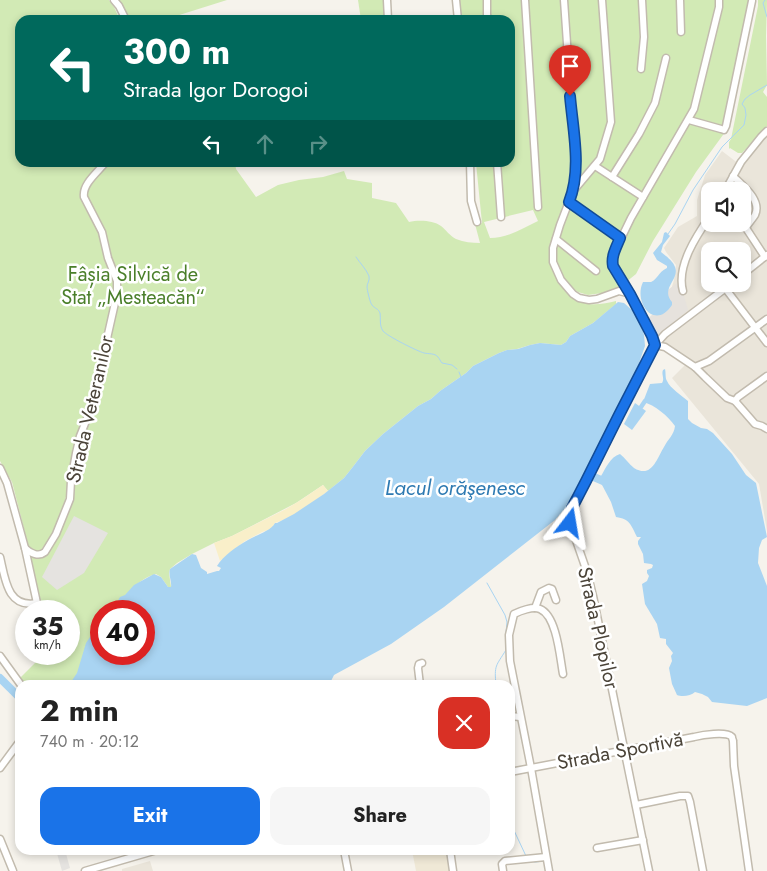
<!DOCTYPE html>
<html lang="en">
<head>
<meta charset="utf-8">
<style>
  body { margin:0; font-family:Jost,sans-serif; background:#f6f6f6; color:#222; height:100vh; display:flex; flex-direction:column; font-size:19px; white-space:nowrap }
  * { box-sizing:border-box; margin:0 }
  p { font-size:16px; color:#767676 }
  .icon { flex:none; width:28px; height:28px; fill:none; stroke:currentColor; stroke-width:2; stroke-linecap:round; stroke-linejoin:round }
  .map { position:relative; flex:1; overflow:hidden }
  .side { position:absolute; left:15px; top:680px; width:500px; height:175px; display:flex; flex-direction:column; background:#fff; border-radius:15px; box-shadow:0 2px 8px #0003 }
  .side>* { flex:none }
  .guide { position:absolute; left:15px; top:15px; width:500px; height:152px; border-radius:15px; box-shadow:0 2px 8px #0003; background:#00695c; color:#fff; overflow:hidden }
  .fabs { position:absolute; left:701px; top:182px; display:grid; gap:10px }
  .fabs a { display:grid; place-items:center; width:50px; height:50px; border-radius:10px; background:#fff; box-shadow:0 2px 8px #0003; font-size:25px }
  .speed { position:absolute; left:15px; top:600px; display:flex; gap:10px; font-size:25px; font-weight:700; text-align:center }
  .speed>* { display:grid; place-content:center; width:65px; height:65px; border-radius:50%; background:#fff; box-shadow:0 2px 8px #0003; line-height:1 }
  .speed small { font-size:12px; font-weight:400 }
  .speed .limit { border:8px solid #d22; background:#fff; color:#111 }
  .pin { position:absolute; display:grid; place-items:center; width:42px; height:42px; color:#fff; margin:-51px -21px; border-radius:50% 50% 50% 0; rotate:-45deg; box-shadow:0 0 5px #0007 }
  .pin .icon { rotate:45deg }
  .me { position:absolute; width:55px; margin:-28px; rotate:14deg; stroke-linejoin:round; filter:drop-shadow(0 0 4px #0008) }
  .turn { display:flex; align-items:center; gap:18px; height:105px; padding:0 25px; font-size:22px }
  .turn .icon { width:65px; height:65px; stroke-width:2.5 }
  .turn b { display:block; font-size:35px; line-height:42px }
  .lanes { display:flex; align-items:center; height:48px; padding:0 25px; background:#0003; justify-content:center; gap:25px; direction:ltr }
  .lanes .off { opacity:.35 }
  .round { display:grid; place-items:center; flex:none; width:52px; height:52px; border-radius:15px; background:#f6f6f6 }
  .head { display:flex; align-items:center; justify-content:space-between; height:85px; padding:0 25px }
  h1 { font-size:30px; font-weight:700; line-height:38px }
  .cta { display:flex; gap:10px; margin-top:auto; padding:10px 25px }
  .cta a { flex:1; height:58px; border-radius:15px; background:#1a73e8; color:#fff; font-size:20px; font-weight:700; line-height:58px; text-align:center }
  .cta a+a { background:#f6f6f6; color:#222 }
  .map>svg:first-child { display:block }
</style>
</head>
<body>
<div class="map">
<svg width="767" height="871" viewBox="0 0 767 871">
  <rect width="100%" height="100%" fill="#f6f3ec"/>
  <g fill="#eae5da" fill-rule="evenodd">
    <path d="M 767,131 L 767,531 L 759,484 L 672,378 L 687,363 L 655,345 L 645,321 L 667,303 L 674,280 L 676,265 L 666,252 L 664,248 L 678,227 L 697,216 L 697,200 L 705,175 L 722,151 L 739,164 ZM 710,191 L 742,191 L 742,224 L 710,224 ZM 710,251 L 742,251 L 742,284 L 710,284 Z"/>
    <polygon points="150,861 153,871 122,871 122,869"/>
  </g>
  <polygon fill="#e6e2dd" points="680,281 688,310 658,335 652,331 647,320 655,312 661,295"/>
  <polygon fill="#efe8d6" points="412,850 447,850 450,871 416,871"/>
  <g fill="#d2eab5" fill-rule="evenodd">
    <path d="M 0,0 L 109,0 L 114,7 L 120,20 L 20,20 L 20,162 L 235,163 L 236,169 L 256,197 L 278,185 L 299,180 L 323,177 L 344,171 L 347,179 L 372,183 L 372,198 L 396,203 L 409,222 C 418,220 433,220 441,226 C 446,230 450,236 456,239 C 464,242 472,243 480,243 L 475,224 L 482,223 L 476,163 L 510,162 L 510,20 L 460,20 L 458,0 L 753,0 L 728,128 L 696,172 L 653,241 L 636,274 L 621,286 L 602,293 L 588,295 L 578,292 L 570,287 L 564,278 L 557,264 L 556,255 L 557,244 L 554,241 L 559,224 L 557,222 C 557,233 550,244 550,256 C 550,275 570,301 589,304 C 598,305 608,303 616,301 L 616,304 L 593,323 L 570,336 L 566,342 L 561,345 L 540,343 L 530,345 L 517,349 L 507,350 L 499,353 L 473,366 L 466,373 L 440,391 L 431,399 L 418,406 L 383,434 L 365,451 L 352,468 L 344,478 L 328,491 L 323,485 L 296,503 L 232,536 L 214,543 L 192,554 L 177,563 L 170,569 L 169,573 L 171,587 L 168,587 L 161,577 L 156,574 C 138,578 125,597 115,611 L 101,611 L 101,626 L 88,644 L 77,678 L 72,685 L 23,685 L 18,680 L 40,658 L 46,654 L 69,654 L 69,611 L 40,611 L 37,603 L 25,548 L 34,554 L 42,554 C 54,539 66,517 70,498 C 72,490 72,482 72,474 C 70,479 69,487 67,493 C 62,513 54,534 41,550 L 35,552 L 29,548 L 12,482 L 0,461 ZM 533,210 L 538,221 C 522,229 507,238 490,238 L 484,222 Z"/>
    <polygon points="116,0 227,0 173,17 171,20 129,20"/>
    <polygon points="358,0 384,0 385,20 361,20"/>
    <polygon points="758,0 767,0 766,36 767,85 763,92 767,97 767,126 742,153 738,153 730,148 729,149 729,142 731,139 758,6"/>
  </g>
  <polygon fill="#f9efc9" points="323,485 328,491 296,515 275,523 271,529 262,532 245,541 226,556 220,561 214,543 232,536 286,509 301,500"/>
  <g fill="#e5e3e0">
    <polygon points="74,516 108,533 84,573 57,590 42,577"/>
    <polygon points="56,850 65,850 70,868 62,871"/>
  </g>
  <g fill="#a9d4f2">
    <path d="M 666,232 L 670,236 L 663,245 L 661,252 C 666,256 673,261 675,267 C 680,280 660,288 672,302 L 672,305 C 655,331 633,303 643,282 C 646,282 649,282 651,282 C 658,279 658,272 667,268 L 667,266 L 657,260 L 653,253 L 662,242 L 664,233 Z"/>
    <path d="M 618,302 L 624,303 L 632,310 L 642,328 L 644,335 L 645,346 L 638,366 L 634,377 L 628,387 L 623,399 L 603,438 L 585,478 L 574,498 L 555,520 L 444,607 L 391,644 L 334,675 L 329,685 L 69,685 L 77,673 L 86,643 L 96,628 L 98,627 L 101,622 L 101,654 L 144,654 L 144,611 L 112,611 L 120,597 L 125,595 L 134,585 L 154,574 L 161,577 L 168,587 L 171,587 C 172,581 168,575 170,569 L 192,554 L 196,555 L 201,568 L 207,572 L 207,574 L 217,571 L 219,571 L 221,568 L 217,566 C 223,556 237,546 248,540 C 256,535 271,531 275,523 L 277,523 L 294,514 L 324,494 L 344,478 L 352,468 L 365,451 L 383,434 L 418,406 L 431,399 L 440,391 L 466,373 L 473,366 L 499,353 L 507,350 L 518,349 L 530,345 L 540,343 L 561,345 L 566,342 L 570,336 L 593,323 Z"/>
    <path d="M 665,369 C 666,373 665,378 667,381 C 670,388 682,396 688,401 L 688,419 L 692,423 L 701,428 L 707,429 L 713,433 L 732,454 L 746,475 L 756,483 L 767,537 L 762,540 L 759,548 L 758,563 L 767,586 L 767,698 L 747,706 L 712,702 L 708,697 L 702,694 L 695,692 C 691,696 682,697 677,695 L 672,684 L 669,668 L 672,661 L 671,656 L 673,653 L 666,644 L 666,639 L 660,638 L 657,624 L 645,604 L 642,584 L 647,581 L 649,576 L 647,573 L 647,570 L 652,568 L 653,565 L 651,564 L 644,563 L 643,554 L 638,544 L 638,541 L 641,537 L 637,537 C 631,525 630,519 616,517 L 611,502 L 601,483 L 602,482 L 600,480 L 603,478 L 601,476 C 606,468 610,457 620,454 C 625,458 629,464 634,468 C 652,479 657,458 664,447 C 668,439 674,435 675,426 C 668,416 655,405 643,402 L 650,384 L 662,383 C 665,378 661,375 663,370 Z"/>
    <polygon points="635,403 646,411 632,430 624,424"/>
  </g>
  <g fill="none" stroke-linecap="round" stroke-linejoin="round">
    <g stroke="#a9d4f2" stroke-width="1">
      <polyline points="765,0 763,3 767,17"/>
      <polyline points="668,234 675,224 693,190 722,147 744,125 746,115 745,108 742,104 745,99 750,95 767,85"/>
      <path d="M 356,257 C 360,263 366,269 369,276 C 370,281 367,283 367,287 C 367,289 370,303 372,305 C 375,309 378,308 380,313 C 381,319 379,325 383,331 C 387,336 417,351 424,353 C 428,354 435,353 438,357 C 440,359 440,361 442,363 L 452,365 L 457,369"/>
      <polyline points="632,310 634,309"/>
      <polyline points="459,372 461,377"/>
      <polyline points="487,583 505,615 507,622 506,633"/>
      <path d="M 496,685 C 494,665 496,666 506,650 L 506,637"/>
      <polyline points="510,822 526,856"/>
      <polyline points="531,861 535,862 544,861"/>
    </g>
    <polyline stroke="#a9d4f2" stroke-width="4.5" points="641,407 645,401"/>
    <g stroke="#a9d4f2" stroke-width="8">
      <polyline points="583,474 587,474 610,484"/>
      <polyline points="0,678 20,698"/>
    </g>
    <defs>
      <g id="minor">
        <polyline points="114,0 119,6 126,20"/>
        <polyline points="387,0 388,20"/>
        <polyline points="456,0 458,20"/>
        <polyline points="487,0 487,15 489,20"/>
        <polyline points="525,0 538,207"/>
        <polyline points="564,0 575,159 573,191 560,225 553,248 553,262 561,280 573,294 579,298 589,300 597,299 619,291 631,294"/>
        <polyline points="680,0 681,32"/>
        <polyline points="641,69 644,37 642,0"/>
        <polyline points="689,120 721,129 724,130 726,126 752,1"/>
        <polyline points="470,162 471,201 477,222"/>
        <polyline points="497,162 501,217"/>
        <polyline points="595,166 643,197"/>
        <path d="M 733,176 C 743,186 762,200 755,215 C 752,220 748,223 746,228 L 765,257"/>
        <polyline points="612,177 639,134 655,103 666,58"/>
        <polyline points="574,190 600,159 611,122 602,0"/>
        <polyline points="725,191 741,162 761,137 767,131"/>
        <polyline points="569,202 620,238"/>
        <polyline points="556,239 596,271"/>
        <polyline points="742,275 767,255"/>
        <polyline points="725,288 767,343"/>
        <path d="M 683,291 C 676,266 697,235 710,216"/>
        <polyline points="655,345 652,336 631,294 613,266 613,258 616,249 631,218 694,109 719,7 719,0"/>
        <polyline points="655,345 665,347 695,367 705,377 727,398 735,401 755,424 762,426 767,429"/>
        <polyline points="695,367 709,361 767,319"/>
        <polyline points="735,401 738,397 767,376"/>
        <polyline points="0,468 7,483 25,548 37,603 41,611"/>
        <path d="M 25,548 C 31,554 39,557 45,552 L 56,534 L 70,499 L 71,481 L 76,453 L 80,436 L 92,406 L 99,383 L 108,334 L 117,294 L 117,281 L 108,258 L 102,232 L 84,197 C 82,184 98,172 106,162"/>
        <path d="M 0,557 C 5,578 7,609 37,603"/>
        <polyline points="535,608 541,592 549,588 552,589 556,600"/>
        <polyline points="0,656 21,685"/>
        <polyline points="420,685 418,668 419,664 422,663"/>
        <polyline points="510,716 520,717"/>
        <polyline points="0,768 20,741"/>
        <path d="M 510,772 L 694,737 C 702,735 726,731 732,737 C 732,739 733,740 733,741 L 734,766 L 749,871"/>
        <polyline points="636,805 680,796 688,796 690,802 703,871"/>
        <polyline points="0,839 13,871"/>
        <polyline points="597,848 643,840"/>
        <polyline points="344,850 348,871"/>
        <polyline points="450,850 453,871"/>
        <polyline points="85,871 157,850"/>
        <polyline points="503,871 502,864 505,861 546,857"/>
        <path d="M 549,871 L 531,768 L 510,661 L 509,635 L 514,614 C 520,611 533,606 540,609 C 557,616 560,658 563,674"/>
        <polyline points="649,871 593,596 587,572 570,523 570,514 572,508 586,481 619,415 655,345 665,334 731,284"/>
      </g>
    </defs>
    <use href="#minor" stroke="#c2bbae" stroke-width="9"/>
    <use href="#minor" stroke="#fff" stroke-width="6"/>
  </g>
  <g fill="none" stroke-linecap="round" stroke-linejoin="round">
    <defs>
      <path id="route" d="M 570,523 L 570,514 L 572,508 L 586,481 L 619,415 L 655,345 L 652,336 L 630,294 L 613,266 C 611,256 616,248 620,238 L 569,202 C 582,169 573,131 570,96"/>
    </defs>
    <use href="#route" stroke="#114b97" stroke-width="12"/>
    <use href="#route" stroke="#1a73e8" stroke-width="9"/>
  </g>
  <g text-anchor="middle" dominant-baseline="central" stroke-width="5" stroke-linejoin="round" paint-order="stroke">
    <g font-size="20" fill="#4a7f2a" stroke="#fff">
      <text x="133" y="274">Fâșia Silvică de<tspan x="133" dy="23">Stat „Mesteacăn“</tspan></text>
    </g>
    <g font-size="20" fill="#4b4439" stroke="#fff">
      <text transform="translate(90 409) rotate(-77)">Strada Veteranilor</text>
      <text transform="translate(598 628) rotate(77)">Strada Plopilor</text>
      <text transform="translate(620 751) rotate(-11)">Strada Sportivă</text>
    </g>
    <g font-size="21" font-style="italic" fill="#2e7ab2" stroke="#fff">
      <text x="455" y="488">Lacul orăşenesc</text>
    </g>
  </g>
</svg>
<div class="fabs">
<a><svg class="icon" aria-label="sound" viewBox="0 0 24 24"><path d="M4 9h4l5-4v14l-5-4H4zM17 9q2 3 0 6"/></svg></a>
<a><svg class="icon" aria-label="search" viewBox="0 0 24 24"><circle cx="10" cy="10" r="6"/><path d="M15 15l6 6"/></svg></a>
</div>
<div class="speed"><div>35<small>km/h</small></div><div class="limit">40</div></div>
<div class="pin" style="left:570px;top:96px;background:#d93025"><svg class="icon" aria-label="arrive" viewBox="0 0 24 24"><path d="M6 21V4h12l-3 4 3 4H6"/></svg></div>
<svg class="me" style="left:570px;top:523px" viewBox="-20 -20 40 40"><path d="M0-17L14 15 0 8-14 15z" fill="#1a73e8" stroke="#fff" stroke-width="4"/></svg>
<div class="guide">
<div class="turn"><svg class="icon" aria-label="left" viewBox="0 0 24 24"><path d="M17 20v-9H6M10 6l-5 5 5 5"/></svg><div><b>300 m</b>Strada Igor Dorogoi</div></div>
<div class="lanes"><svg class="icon" aria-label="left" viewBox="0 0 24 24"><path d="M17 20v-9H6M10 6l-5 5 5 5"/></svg><svg class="icon off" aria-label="ahead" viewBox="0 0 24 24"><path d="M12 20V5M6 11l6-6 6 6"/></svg><svg class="icon off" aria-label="right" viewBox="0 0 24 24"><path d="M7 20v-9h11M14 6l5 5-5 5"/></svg></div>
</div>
<section class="side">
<div class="head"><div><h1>2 min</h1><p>740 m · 20:12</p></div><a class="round" style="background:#d93025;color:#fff"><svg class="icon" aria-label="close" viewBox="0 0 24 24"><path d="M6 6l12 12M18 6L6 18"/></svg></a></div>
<div class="cta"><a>Exit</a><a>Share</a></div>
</section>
</div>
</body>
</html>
